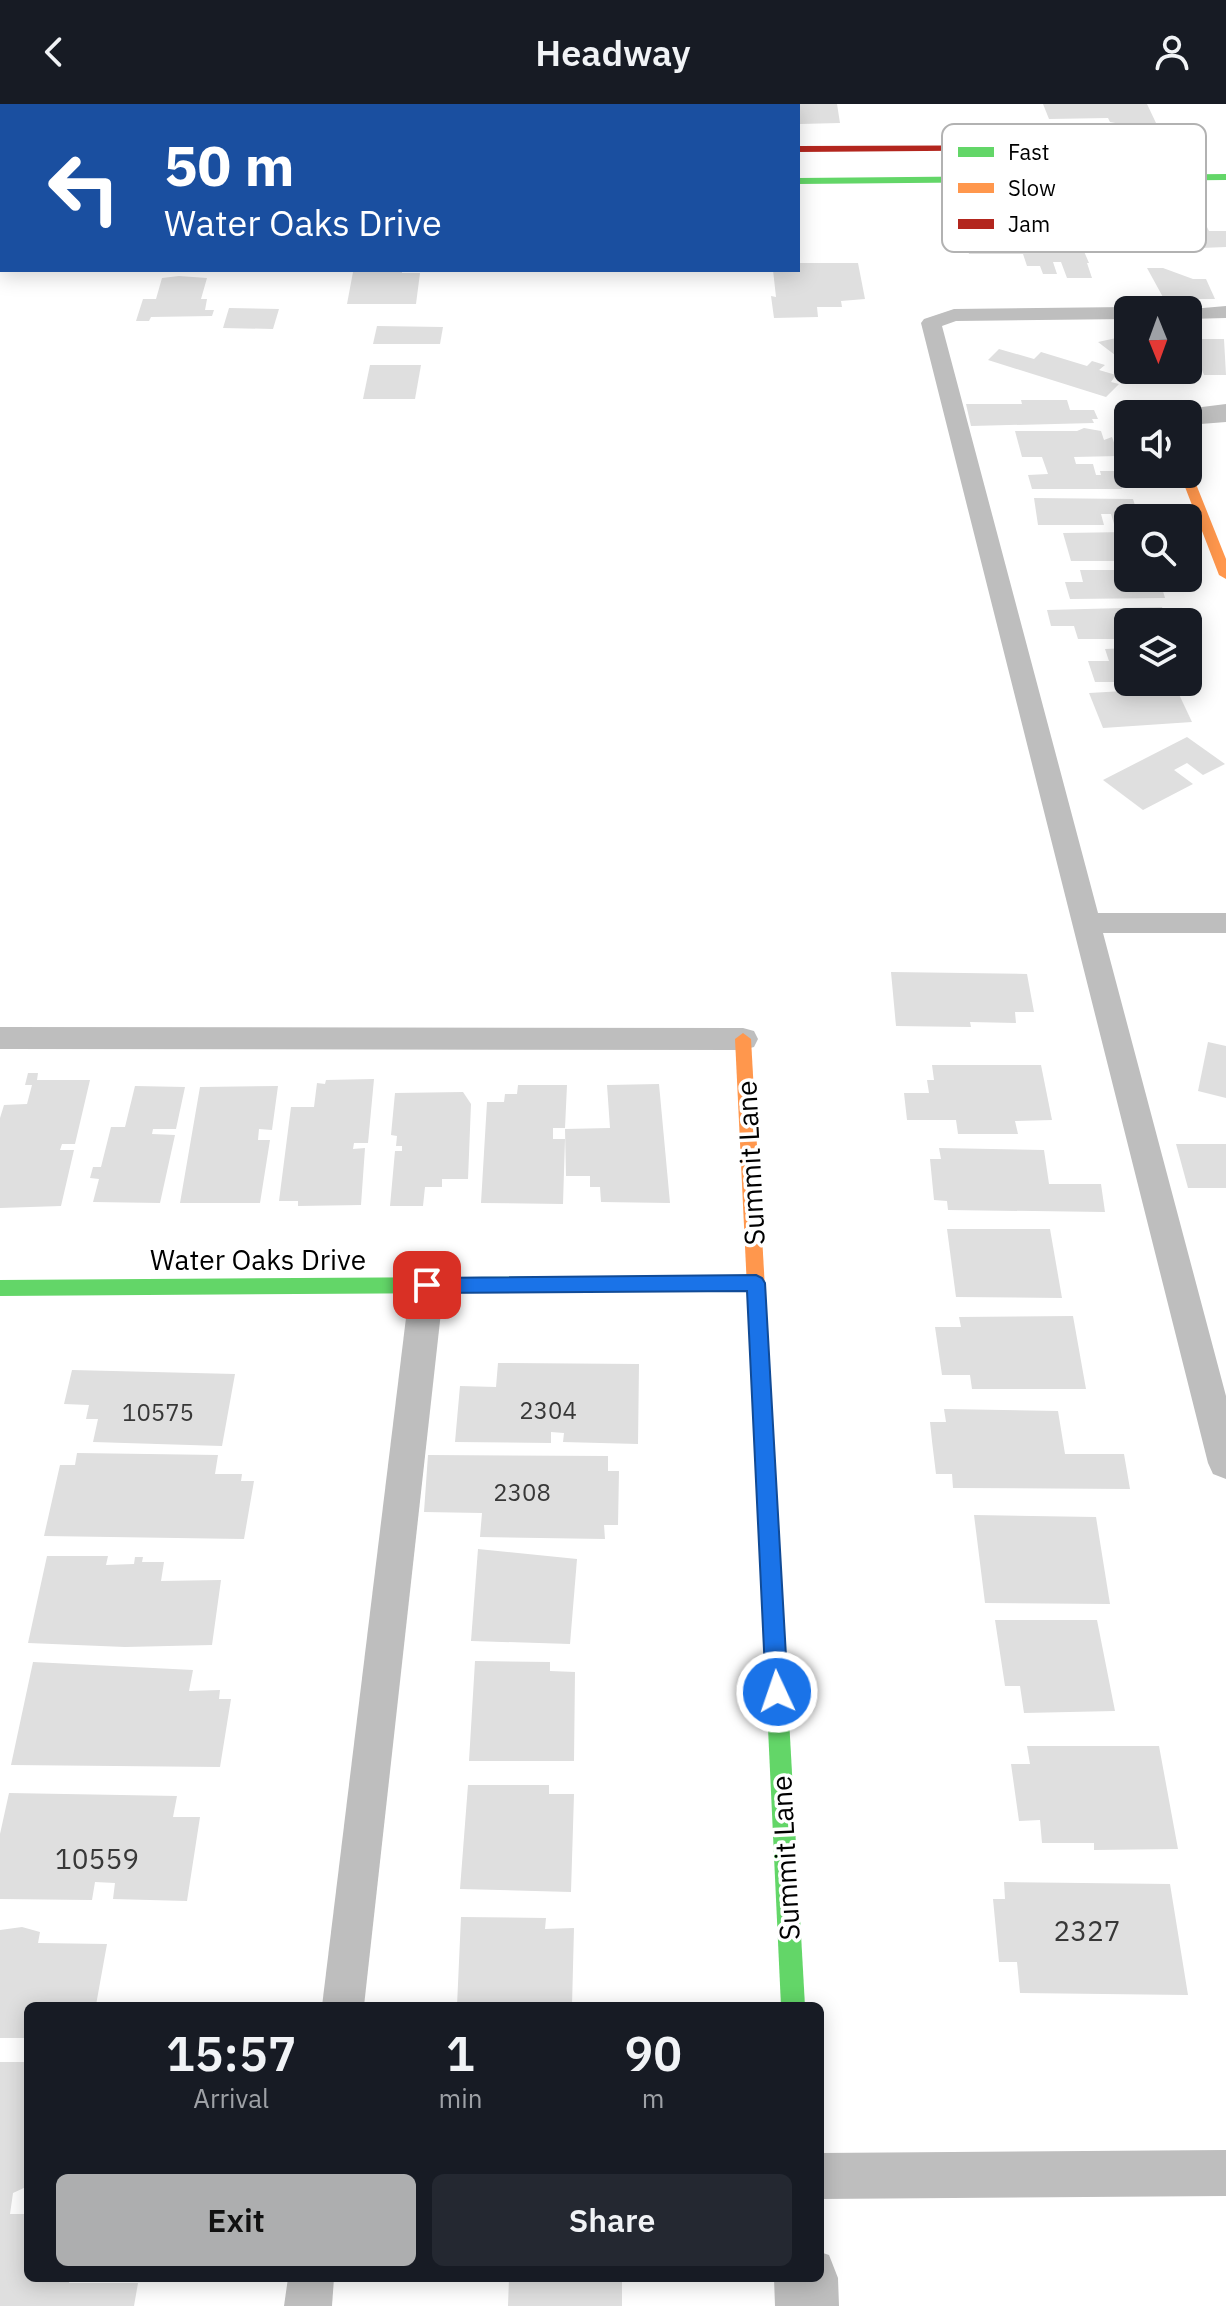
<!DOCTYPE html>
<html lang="en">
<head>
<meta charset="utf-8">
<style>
  body { margin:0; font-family:"IBM Plex Sans",sans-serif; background:#242831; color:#f1f3f6; height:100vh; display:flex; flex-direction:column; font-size:30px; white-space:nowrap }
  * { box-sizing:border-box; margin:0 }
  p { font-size:26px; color:#9ea1a6 }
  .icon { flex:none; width:44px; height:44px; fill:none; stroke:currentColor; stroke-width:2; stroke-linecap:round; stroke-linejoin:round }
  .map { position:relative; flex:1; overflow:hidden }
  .drawer { position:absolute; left:24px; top:1898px; width:800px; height:280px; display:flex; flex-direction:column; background:#171b24; border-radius:12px; box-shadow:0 4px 20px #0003 }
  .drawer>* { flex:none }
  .hud { position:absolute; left:0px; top:0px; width:800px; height:168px; box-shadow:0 4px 20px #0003; background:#1a4fa0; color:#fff; overflow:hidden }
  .needle { width:52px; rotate:179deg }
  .controls { position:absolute; left:1114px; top:192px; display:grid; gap:16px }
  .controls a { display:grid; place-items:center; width:88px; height:88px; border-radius:12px; background:#171b24; box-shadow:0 4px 20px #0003; font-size:40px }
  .pin { position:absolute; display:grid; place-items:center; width:68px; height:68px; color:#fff; margin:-34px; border-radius:16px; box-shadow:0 4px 12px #0006 }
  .me { position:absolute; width:88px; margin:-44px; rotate:357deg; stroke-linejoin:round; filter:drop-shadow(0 0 6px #0008) }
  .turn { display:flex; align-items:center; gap:28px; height:168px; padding:0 32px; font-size:36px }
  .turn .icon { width:104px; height:104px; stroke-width:2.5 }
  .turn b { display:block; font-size:56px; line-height:68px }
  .eta { display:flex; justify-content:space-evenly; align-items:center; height:136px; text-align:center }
  .eta b { font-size:48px; font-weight:600; line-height:56px }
  .primary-button { display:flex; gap:16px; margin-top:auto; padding:16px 32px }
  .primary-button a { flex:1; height:92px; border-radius:12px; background:#adaeaf; color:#111; font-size:32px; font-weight:600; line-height:92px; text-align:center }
  .primary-button a+a { background:#242831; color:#f1f3f6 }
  header { display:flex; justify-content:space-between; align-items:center; height:104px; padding:0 32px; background:#171b24; font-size:36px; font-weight:600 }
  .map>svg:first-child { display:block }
</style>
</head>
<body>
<header><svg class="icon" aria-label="back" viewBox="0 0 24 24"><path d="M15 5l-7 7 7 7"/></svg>Headway<svg class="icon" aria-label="person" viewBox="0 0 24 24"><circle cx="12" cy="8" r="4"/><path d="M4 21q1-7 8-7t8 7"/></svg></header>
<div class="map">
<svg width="1226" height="2202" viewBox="0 0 1226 2202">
  <rect width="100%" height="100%" fill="#fff"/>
  <g fill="#dfdfdf">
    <polygon points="798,0 837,0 840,19 800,20"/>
    <polygon points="1043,0 1147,0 1156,19 1126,21 1110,18 1108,14 1049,15"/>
    <polygon points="1179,114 1180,118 1204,117 1209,127 1226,127 1226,143 1201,144 1198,136 1147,136 1139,118"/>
    <polygon points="1010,121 1011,125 1074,124 1089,159 1087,159 1092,174 1067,174 1061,158 1053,158 1057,170 1043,170 1040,162 1027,162 1023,150 969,150 961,122"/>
    <polygon points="798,159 858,159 865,195 841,197 842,203 817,203 818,213 774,214 771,192 776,193 773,166 798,166"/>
    <polygon points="1147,164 1163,164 1193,175 1206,175 1215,195 1164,195"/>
    <polygon points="402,166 402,169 420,169 416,200 347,200 353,168"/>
    <polygon points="179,172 207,174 201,195 207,195 205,206 214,206 212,212 151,213 149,217 136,217 143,195 156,195 162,174"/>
    <polygon points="229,204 279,205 273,225 223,224"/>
    <polygon points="377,222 443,223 440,240 373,240"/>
    <polygon points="1121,233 1128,239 1128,261 1098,238"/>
    <polygon points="1188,235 1224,235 1226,271 1204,271 1202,266 1193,266 1188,254"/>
    <polygon points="999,245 1034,255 1041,248 1087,262 1092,257 1105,261 1099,266 1116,271 1111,278 1119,280 1106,293 988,256"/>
    <polygon points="370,261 421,261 415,295 363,295"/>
    <polygon points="1135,266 1162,266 1168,270 1148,276"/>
    <polygon points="1021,296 1067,296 1070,306 1094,306 1098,315 1092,315 1094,319 971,322 966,300 1022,300"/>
    <polygon points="1084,324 1101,327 1104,336 1112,333 1119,352 1074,353 1076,360 1093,360 1096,371 1101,371 1100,367 1117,367 1125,380 1120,380 1122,385 1032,385 1028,371 1048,370 1042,353 1022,353 1015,327 1077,327"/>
    <polygon points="1034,394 1133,395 1139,414 1128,414 1128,420 1114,420 1111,410 1101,410 1104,421 1038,421"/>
    <polygon points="1128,428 1128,457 1071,457 1063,429"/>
    <polygon points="1080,466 1128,466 1128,474 1160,477 1165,494 1070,495 1065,478 1083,478"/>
    <polygon points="1162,503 1167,518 1128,518 1128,535 1078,535 1074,522 1051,522 1047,506"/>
    <polygon points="1128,544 1128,578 1095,578 1088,557 1109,557 1105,545"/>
    <polygon points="1176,584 1192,618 1103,624 1089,589"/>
    <polygon points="1187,633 1225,660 1203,671 1187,659 1174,666 1193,680 1143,706 1103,676"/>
    <polygon points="891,868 1027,870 1034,908 1015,908 1016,919 970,918 971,923 896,922"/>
    <polygon points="1208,938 1226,942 1226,994 1198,987"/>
    <polygon points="932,961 1041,961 1052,1016 1015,1017 1018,1030 958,1030 956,1016 907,1016 904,989 929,989 927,976 934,976"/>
    <polygon points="28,969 38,969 37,976 90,976 75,1040 62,1040 60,1046 74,1046 61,1102 0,1104 0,1014 4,1001 27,1000 32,981 25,981"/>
    <polygon points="374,975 368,1039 354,1039 353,1045 365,1044 361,1101 298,1102 298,1097 279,1097 291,1003 314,1003 317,979 325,980 326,976"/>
    <polygon points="659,980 670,1099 601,1098 600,1083 590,1083 590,1072 566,1072 565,1025 610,1024 607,981"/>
    <polygon points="518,981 567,981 565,1024 553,1024 553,1035 565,1035 563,1100 481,1099 487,998 504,998 505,990 517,990"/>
    <polygon points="135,982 185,983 176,1025 153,1025 152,1030 175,1031 160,1099 93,1098 99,1075 90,1074 93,1063 101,1063 111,1023 125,1023"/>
    <polygon points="278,982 272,1026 259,1025 258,1036 270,1036 260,1099 180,1099 200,983"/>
    <polygon points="463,988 471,1000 468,1075 442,1075 442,1083 425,1083 423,1102 390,1102 395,1047 402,1047 402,1042 396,1042 397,1032 391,1031 395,989"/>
    <polygon points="1176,1040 1226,1040 1226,1084 1188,1084"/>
    <polygon points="939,1044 1044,1046 1049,1080 1101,1080 1105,1108 948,1106 947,1097 934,1096 930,1055 941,1055"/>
    <polygon points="947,1125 1050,1125 1062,1194 956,1193"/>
    <polygon points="1073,1212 1086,1285 972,1285 970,1271 942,1271 935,1223 961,1223 959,1213"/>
    <polygon points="498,1259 639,1260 638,1340 563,1338 564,1329 551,1328 551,1339 455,1338 460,1282 496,1283"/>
    <polygon points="72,1266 235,1270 222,1342 93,1338 98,1315 86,1315 89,1301 64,1300"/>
    <polygon points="944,1305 1058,1307 1065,1350 1124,1350 1130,1385 953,1384 952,1370 936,1370 932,1337 930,1318 946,1318"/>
    <polygon points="77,1349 218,1351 215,1370 242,1370 241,1377 254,1377 244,1435 44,1432 60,1361 75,1361"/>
    <polygon points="428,1351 608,1352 608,1367 619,1367 618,1421 604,1421 605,1435 480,1433 482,1409 424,1408"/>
    <polygon points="974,1411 1096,1413 1110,1500 985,1499"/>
    <polygon points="478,1445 577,1455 570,1540 471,1537"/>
    <polygon points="47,1452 108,1452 106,1461 134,1460 135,1453 143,1453 142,1458 164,1458 161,1477 221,1476 212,1541 125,1543 28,1539"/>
    <polygon points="995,1516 1097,1516 1115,1607 1024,1609 1020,1582 1005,1582"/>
    <polygon points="475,1557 550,1558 550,1567 575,1568 574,1657 469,1657"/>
    <polygon points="33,1558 193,1566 189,1587 220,1586 219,1595 231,1595 220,1663 11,1661"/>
    <polygon points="1027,1642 1159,1642 1178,1745 1094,1746 1094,1739 1042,1739 1040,1716 1019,1717 1011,1660 1030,1660"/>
    <polygon points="468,1681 549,1681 549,1690 574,1690 571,1788 460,1785"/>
    <polygon points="9,1689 177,1692 173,1713 200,1713 187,1797 113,1795 115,1779 95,1778 92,1796 0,1795 0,1730"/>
    <polygon points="1004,1778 1170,1780 1188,1891 1020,1889 1017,1858 999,1858 993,1795 1005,1795"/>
    <polygon points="461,1813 546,1814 545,1825 574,1824 572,1902 457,1902"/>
    <polygon points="22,1823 40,1828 38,1839 107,1840 96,1901 28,1902 28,1934 0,1934 0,1826"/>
    <polygon points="0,1958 28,1958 28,2082 13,2089 10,2110 28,2110 28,2174 70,2174 69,2179 138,2179 134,2202 0,2202"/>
    <polygon points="509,2174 622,2174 622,2202 508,2202"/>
  </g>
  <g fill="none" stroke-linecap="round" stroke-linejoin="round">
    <g fill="#bebebe" fill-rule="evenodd">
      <polygon points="1226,202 1226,214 1188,215 1188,206 1180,206"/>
      <polygon points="1128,203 1136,206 1128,206 1128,215 956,217 942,222 1098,809 1226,809 1226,829 1103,829 1226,1292 1226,1375 1213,1370 1208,1359 921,219 924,215 954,205"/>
      <polygon points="0,923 743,924 754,927 758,935 754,943 743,946 0,945"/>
      <polygon points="427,1168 439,1171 444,1181 364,1902 322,1902 410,1181 415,1171"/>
      <polygon points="1226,2046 1226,2092 820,2095 820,2049"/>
      <polygon points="288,2174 334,2174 332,2202 284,2202"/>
    </g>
    <g fill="#bebebe" fill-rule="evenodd">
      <polygon points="1226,300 1226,318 1188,321 1188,310 1175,310 1178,306"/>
      <polygon points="820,2148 829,2151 838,2174 839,2202 775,2202 774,2174 820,2174"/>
    </g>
    <g fill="#63d668" fill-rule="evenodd">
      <polygon points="1226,70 1226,76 798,80 798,74"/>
      <rect x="0" y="82" width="2" height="6"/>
      <polygon points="756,1171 763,1174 765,1179 763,1184 756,1187 0,1192 0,1176"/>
      <polygon points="770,1444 777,1446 780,1453 805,1902 781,1902 760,1453 763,1446"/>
    </g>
    <g fill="#ff974d" fill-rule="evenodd">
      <rect x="716" y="0" width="10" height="2"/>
      <rect x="0" y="49" width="2" height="6"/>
      <polygon points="1188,367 1192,370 1226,455 1226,475 1219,471 1180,370 1188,370"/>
      <polygon points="743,929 751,935 780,1453 777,1460 770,1462 763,1460 760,1453 735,935"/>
    </g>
    <polygon fill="#b3261e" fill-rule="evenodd" points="1060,41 1065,44 1063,46 798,48 798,42"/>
  </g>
  <polygon fill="#1a73e8" stroke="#114b97" stroke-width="2" points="756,1171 762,1174 765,1179 788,1588 785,1595 777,1598 769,1595 766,1588 747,1187 427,1189 420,1187 417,1181 420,1176 427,1174"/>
  <g text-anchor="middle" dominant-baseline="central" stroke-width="7" stroke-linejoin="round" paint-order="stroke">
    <g font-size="24" fill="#383838">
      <text x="548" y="1306">2304</text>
      <text x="158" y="1308">10575</text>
      <text x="522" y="1388">2308</text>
    </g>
    <g font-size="28" fill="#000" stroke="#fff">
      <text transform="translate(750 1059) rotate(-93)">Summit Lane</text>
      <text x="258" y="1155">Water Oaks Drive</text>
      <text transform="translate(785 1754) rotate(-93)">Summit Lane</text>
    </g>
    <g font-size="28" fill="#383838">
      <text x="97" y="1754">10559</text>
      <text x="1087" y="1826">2327</text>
    </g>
  </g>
  <rect x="942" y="20" width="264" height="128" rx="12" fill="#fff" stroke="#b2b2b2" stroke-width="2"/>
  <rect x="958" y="43" width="36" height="10" fill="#63d668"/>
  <rect x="958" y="79" width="36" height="10" fill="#ff974d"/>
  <rect x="958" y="115" width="36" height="10" fill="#b3261e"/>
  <g font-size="22" fill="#000">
    <text x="1008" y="56">Fast</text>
    <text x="1008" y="92">Slow</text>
    <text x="1008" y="128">Jam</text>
  </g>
</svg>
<div class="controls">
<a><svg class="needle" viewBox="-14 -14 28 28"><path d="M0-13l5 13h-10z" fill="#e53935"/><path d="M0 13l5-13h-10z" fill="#9ea1a6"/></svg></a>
<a><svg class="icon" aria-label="sound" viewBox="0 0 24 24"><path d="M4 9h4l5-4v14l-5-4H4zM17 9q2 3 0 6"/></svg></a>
<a><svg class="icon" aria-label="search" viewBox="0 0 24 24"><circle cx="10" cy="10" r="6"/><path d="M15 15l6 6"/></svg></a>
<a><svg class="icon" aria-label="layers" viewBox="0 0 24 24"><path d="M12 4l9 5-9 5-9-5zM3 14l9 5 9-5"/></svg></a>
</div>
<div class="pin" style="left:427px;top:1181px;background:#d93025"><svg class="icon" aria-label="arrive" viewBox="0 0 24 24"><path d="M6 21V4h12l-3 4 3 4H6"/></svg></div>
<svg class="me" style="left:777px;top:1588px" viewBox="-20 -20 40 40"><circle r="17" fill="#1a73e8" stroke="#fff" stroke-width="3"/><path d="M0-11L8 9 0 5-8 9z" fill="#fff"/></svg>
<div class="hud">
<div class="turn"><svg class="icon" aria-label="left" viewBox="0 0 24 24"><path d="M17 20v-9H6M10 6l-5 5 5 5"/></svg><div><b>50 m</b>Water Oaks Drive</div></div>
</div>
<section class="drawer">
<div class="eta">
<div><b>15:57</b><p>Arrival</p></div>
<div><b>1</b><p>min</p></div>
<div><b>90</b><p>m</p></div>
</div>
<div class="primary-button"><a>Exit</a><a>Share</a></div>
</section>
</div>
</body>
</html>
